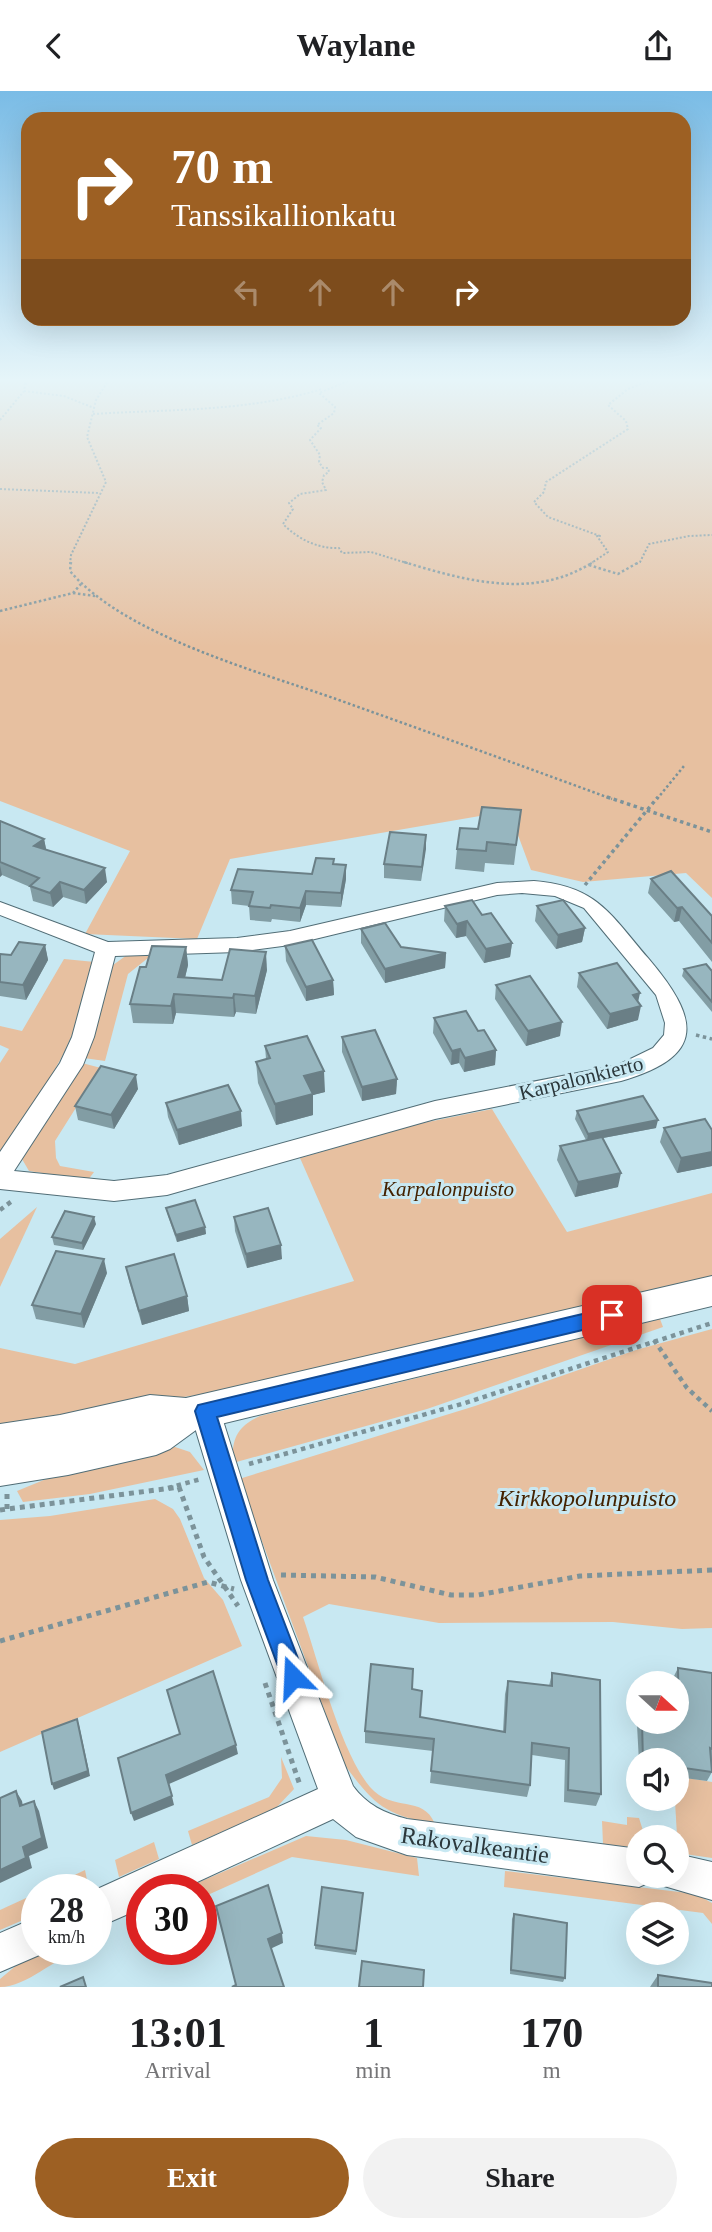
<!DOCTYPE html>
<html lang="en">
<head>
<meta charset="utf-8">
<style>
  body { margin:0; font-family:Georgia,serif; background:#f2f2f2; color:#202124; height:100vh; display:flex; flex-direction:column; font-size:26px; white-space:nowrap }
  * { box-sizing:border-box; margin:0 }
  p { font-size:23px; color:#757577 }
  .icon { flex:none; width:38px; height:38px; fill:none; stroke:currentColor; stroke-width:2; stroke-linecap:round; stroke-linejoin:round }
  .map { position:relative; height:1896px; overflow:hidden }
  .sheet { display:flex; flex-direction:column; background:#fff; flex:1 }
  .sheet>* { flex:none }
  .hud { position:absolute; left:21px; top:21px; width:670px; height:214px; border-radius:21px; box-shadow:0 7px 28px #0002; background:#9d6023; color:#fff; overflow:hidden }
  .needle { width:46px; rotate:111deg }
  .controls { position:absolute; left:626px; top:1580px; display:grid; gap:14px }
  .controls a { display:grid; place-items:center; width:63px; height:63px; border-radius:50%; background:#fff; box-shadow:0 7px 28px #0002; font-size:35px }
  .speed { position:absolute; left:21px; top:1783px; display:flex; gap:14px; font-size:35px; font-weight:700; text-align:center }
  .speed>* { display:grid; place-content:center; width:91px; height:91px; border-radius:50%; background:#fff; box-shadow:0 7px 28px #0002; line-height:1 }
  .speed small { font-size:18px; font-weight:400 }
  .speed .limit { border:10px solid #d22; background:#fff; color:#111 }
  .pin { position:absolute; display:grid; place-items:center; width:60px; height:60px; color:#fff; margin:-30px; border-radius:14px; box-shadow:0 4px 10px #0006 }
  .me { position:absolute; width:77px; margin:-38px; rotate:339deg; stroke-linejoin:round; filter:drop-shadow(0 0 5px #0008) }
  .turn { display:flex; align-items:center; gap:24px; height:147px; padding:0 35px; font-size:32px }
  .turn .icon { width:91px; height:91px; stroke-width:2.5 }
  .turn b { display:block; font-size:49px; line-height:60px }
  .lanes { display:flex; align-items:center; height:66px; padding:0 35px; background:#0003; justify-content:center; gap:35px; direction:ltr }
  .lanes .off { opacity:.35 }
  .eta { display:flex; justify-content:space-evenly; align-items:center; height:119px; text-align:center }
  .eta b { font-size:42px; font-weight:600; line-height:49px }
  .button { display:flex; gap:14px; margin-top:auto; padding:14px 35px }
  .button a { flex:1; height:80px; border-radius:42px; background:#9d6023; color:#fff; font-size:28px; font-weight:600; line-height:80px; text-align:center }
  .button a+a { background:#f2f2f2; color:#202124 }
  header { display:flex; justify-content:space-between; align-items:center; height:91px; padding:0 35px; background:#fff; font-size:32px; font-weight:600 }
  .map>svg:first-child { display:block }
</style>
</head>
<body>
<header><svg class="icon" aria-label="back" viewBox="0 0 24 24"><path d="M15 5l-7 7 7 7"/></svg>Waylane<svg class="icon" aria-label="share" viewBox="0 0 24 24"><path d="M12 15V3M7 8l5-5 5 5M5 13v7h14v-7"/></svg></header>
<div class="map">
<svg width="712" height="1896" viewBox="0 0 712 1896">
  <rect width="100%" height="100%" fill="#c8e8f2"/>
  <g fill="#e7c0a0">
    <polygon points="0,290 712,290 712,807 686,782 583,791 531,779 509,720 230,768 197,848 85,843 130,760 0,710"/>
    <polygon points="162,861 161,867 148,867 128,883 105,970 84,967 113,874 127,864"/>
    <polygon points="64,868 95,871 78,930 64,962 50,987 0,1063 0,972 9,958 0,954 0,935 22,940"/>
    <polygon points="82,972 101,977 55,1050 56,1067 60,1075 94,1081 88,1089 29,1080 22,1068 26,1060"/>
    <polygon points="492,1018 567,1141 712,1102 712,1189 275,1293 169,1308 0,1342 0,1257 75,1273 354,1190 300,1067 418,1033"/>
    <polygon points="37,1116 0,1196 0,1148"/>
    <path d="M 660,1228 L 663,1236 L 427,1318 L 233,1372 C 231,1347 238,1335 260,1325 Z"/>
    <path d="M 712,1238 L 712,1537 L 682,1538 L 613,1531 L 439,1532 L 329,1513 L 303,1526 C 319,1572 340,1660 370,1696 C 392,1722 423,1703 435,1733 C 385,1724 374,1714 344,1673 L 239,1388 L 475,1315 L 636,1259 Z"/>
    <polygon points="169,1354 190,1361 204,1379 90,1403 23,1411 17,1400 85,1372"/>
    <polygon points="155,1408 173,1418 180,1428 204,1487 223,1509 242,1555 0,1661 0,1429 50,1425"/>
    <polygon points="281,1666 294,1698 276,1717 192,1754 188,1740 269,1706 282,1687"/>
    <polygon points="688,1687 712,1691 712,1767 678,1762 675,1710"/>
    <polygon points="627,1726 639,1727 645,1746 639,1746 639,1757 603,1753 602,1730 627,1734"/>
    <polygon points="306,1745 346,1749 417,1767 419,1785 292,1766 201,1807 201,1799 181,1799"/>
    <polygon points="154,1751 159,1768 119,1786 115,1769"/>
    <polygon points="85,1779 89,1799 43,1799"/>
    <polygon points="505,1780 696,1803 712,1812 712,1833 703,1822 504,1796"/>
    <polygon points="37,1802 37,1823 0,1839 0,1819"/>
    <path d="M 50,1859 L 81,1859 C 54,1867 27,1896 0,1896 L 0,1888 L 18,1873 Z"/>
  </g>
  <g fill="none" stroke-linecap="round" stroke-linejoin="round">
    <defs>
      <g id="minor">
        <path d="M 534,790 C 597,795 610,823 648,867 C 699,927 708,965 621,990 L 435,1028 L 167,1104 L 114,1110 L 0,1098 L 0,1061 L 60,972 L 72,946 L 95,861 L 0,824 L 0,811 L 108,851 L 237,847 L 290,840 L 497,792 ZM 522,802 L 555,805 L 584,817 L 656,904 L 665,932 L 664,944 L 653,957 L 618,974 L 435,1010 L 167,1084 L 114,1090 L 14,1080 L 83,974 L 94,946 L 115,865 L 237,861 L 290,854 L 497,804 Z"/>
        <path d="M 205,1307 L 215,1311 L 220,1320 L 273,1489 L 353,1695 C 367,1714 384,1722 407,1728 L 639,1758 L 639,1785 L 654,1785 L 652,1790 L 639,1796 L 407,1764 L 356,1746 L 333,1728 L 180,1799 L 142,1799 L 142,1817 L 96,1837 L 95,1799 L 318,1698 L 241,1489 L 190,1320 L 195,1311 Z"/>
        <polygon points="677,1763 712,1771 712,1809 664,1795 660,1785 677,1785"/>
        <polygon points="37,1826 37,1858 51,1859 0,1881 0,1842"/>
      </g>
      <polygon id="tertiary" points="712,1185 712,1215 196,1339 170,1358 156,1364 68,1384 0,1395 0,1333 60,1324 150,1304 186,1307"/>
    </defs>
    <use href="#minor" stroke="#516d76" stroke-width="2"/>
    <use href="#tertiary" stroke="#516d76" stroke-width="2"/>
    <g stroke="#7c939a" stroke-width="2" stroke-dasharray="2 2" stroke-linecap="butt">
      <path d="M 348,290 L 319,302 L 335,316 L 334,322 L 317,334 L 321,337 L 310,349 L 320,364 L 319,371 L 323,377 L 328,377 L 329,381 L 324,384 L 322,391 L 326,399 L 300,403 L 289,412 L 293,418 L 283,433 C 298,448 318,458 339,457 L 342,462 L 371,461 L 410,473"/>
      <polyline points="24,300 64,305 94,317"/>
      <path d="M 93,323 C 171,318 247,321 322,298"/>
      <polyline points="0,329 24,300 26,290"/>
      <polyline points="0,398 99,402"/>
      <polyline points="70,473 71,464 106,391 87,346 96,309 108,290"/>
      <polyline points="590,473 608,461 597,445 600,445 548,426 534,411 544,401 546,391 628,338 626,330 608,314 628,298 649,290"/>
      <polyline points="636,473 640,471 649,453 689,445 712,444"/>
    </g>
    <g stroke="#7c939a" stroke-width="2.5" stroke-dasharray="2.5 2.5" stroke-linecap="butt">
      <path d="M 71,471 L 70,480 C 124,544 257,580 336,608 C 428,641 520,674 612,708"/>
      <path d="M 404,471 C 466,490 535,509 593,471"/>
      <polyline points="589,474 618,483 639,471"/>
      <polyline points="73,502 95,505"/>
      <polyline points="0,520 73,502 81,493"/>
      <polyline points="657,708 684,675"/>
    </g>
    <g stroke="#7c939a" stroke-width="3.5" stroke-dasharray="3.5 3.5" stroke-linecap="butt">
      <polyline points="607,706 712,741"/>
      <polyline points="585,794 658,706"/>
      <polyline points="696,944 712,948"/>
    </g>
    <g stroke="#7c939a" stroke-width="4.5" stroke-dasharray="4.5 4.5" stroke-linecap="butt">
      <polyline points="0,1119 12,1110"/>
      <polyline points="654,1249 687,1297 712,1320"/>
      <polyline points="249,1373 465,1312 712,1232"/>
      <polyline points="168,1397 201,1388"/>
    </g>
    <g stroke="#7c939a" stroke-width="5" stroke-dasharray="5 5" stroke-linecap="butt">
      <polyline points="179,1396 204,1466 238,1515"/>
      <polyline points="7,1403 7,1419"/>
      <polyline points="0,1419 180,1396"/>
      <polyline points="281,1484 375,1486 451,1504 478,1504 580,1485 712,1479"/>
      <polyline points="0,1550 208,1491 234,1498"/>
      <polyline points="265,1592 300,1694"/>
    </g>
    <use href="#minor" fill="#fff" fill-rule="evenodd"/>
    <use href="#tertiary" fill="#fff" fill-rule="evenodd"/>
  </g>
  <g fill="#829da4">
    <polygon points="521,719 514,774 485,772 484,781 455,778 457,758 478,738"/>
    <polygon points="0,730 44,748 46,759 107,791 86,813 63,806 53,816 33,810 30,796 2,784 0,786"/>
    <polygon points="426,744 421,790 384,787 384,773"/>
    <polygon points="334,768 334,773 346,774 346,788 341,816 306,814 300,831 272,828 271,831 250,829 249,815 232,813 231,799 312,783"/>
    <polygon points="651,788 712,825 712,871 679,830 674,831 648,802"/>
    <polygon points="445,815 482,824 512,852 510,866 484,872 466,845 456,847 444,830"/>
    <polygon points="537,815 585,837 582,851 556,858 535,830"/>
    <polygon points="361,838 401,856 446,862 445,877 385,892 361,852"/>
    <polygon points="45,854 48,869 26,909 0,905 0,863 11,864"/>
    <polygon points="285,855 333,889 334,904 306,910 286,870"/>
    <polygon points="186,856 188,874 185,886 222,889 267,879 256,923 236,921 234,926 176,922 173,933 133,932 130,913 146,876"/>
    <polygon points="684,878 712,880 712,921 682,885"/>
    <polygon points="579,882 638,911 638,929 607,938 577,896"/>
    <polygon points="496,894 560,945 526,955 495,908"/>
    <polygon points="434,927 478,940 496,959 495,974 464,981 459,972 451,974 433,942"/>
    <polygon points="342,946 397,988 396,1003 362,1010 342,961"/>
    <polygon points="265,955 325,1001 313,1004 313,1024 276,1034 258,992 256,971 266,968"/>
    <polygon points="138,998 114,1038 78,1029 75,1015"/>
    <polygon points="166,1012 242,1035 179,1054 168,1026"/>
    <polygon points="577,1020 656,1037 603,1047 618,1096 575,1106 557,1069 560,1055 586,1049 575,1028"/>
    <polygon points="664,1037 712,1039 712,1075 677,1082 660,1051"/>
    <polygon points="166,1117 205,1136 206,1143 177,1151 168,1125"/>
    <polygon points="234,1126 282,1168 247,1177 235,1140"/>
    <polygon points="96,1133 83,1159 54,1154 52,1146"/>
    <polygon points="126,1176 187,1205 189,1220 142,1234 129,1190"/>
    <polygon points="107,1182 84,1237 36,1228 32,1214"/>
    <polygon points="678,1577 712,1582 712,1681 707,1690 677,1686 677,1670 639,1670 639,1671 637,1634 639,1630 677,1631 677,1592 673,1592 673,1587"/>
    <polygon points="552,1582 601,1703 596,1715 564,1711 565,1669 532,1664 530,1694 527,1706 430,1692 433,1660 365,1652 365,1640 412,1598 420,1626 503,1641 505,1603 508,1590 549,1595"/>
    <polygon points="363,1802 356,1864 315,1858 315,1854"/>
    <polygon points="514,1823 565,1887 563,1891 510,1883 512,1828"/>
    <polygon points="658,1884 712,1896 650,1896"/>
  </g>
  <g fill="#6a7f86">
    <polygon points="426,744 426,758 421,790 422,776"/>
    <polygon points="44,748 47,762 34,755"/>
    <polygon points="0,774 2,784 0,786"/>
    <polygon points="346,774 346,788 341,816 341,802"/>
    <polygon points="105,777 107,791 86,813 84,799"/>
    <polygon points="60,791 63,806 53,816 50,802"/>
    <polygon points="306,800 306,814 300,831 300,817"/>
    <polygon points="682,816 679,830 674,831 677,817"/>
    <polygon points="467,830 466,845 456,847 457,833"/>
    <polygon points="585,837 582,851 556,858 558,844"/>
    <polygon points="512,852 510,866 484,872 486,858"/>
    <polygon points="45,854 48,869 26,909 23,894"/>
    <polygon points="186,856 188,874 181,904 178,886"/>
    <polygon points="266,861 267,879 256,923 255,905"/>
    <polygon points="446,862 445,877 385,892 385,878"/>
    <polygon points="333,889 334,904 306,910 306,896"/>
    <polygon points="640,902 637,916 641,915 638,929 607,938 610,923 633,904"/>
    <polygon points="174,903 176,922 173,933 171,915"/>
    <polygon points="234,903 236,921 234,926 233,907"/>
    <polygon points="562,931 560,945 526,955 528,940"/>
    <polygon points="460,958 459,972 451,974 452,960"/>
    <polygon points="496,959 495,974 464,981 465,967"/>
    <polygon points="324,980 325,1001 313,1004 313,1024 276,1034 275,1013 304,985"/>
    <polygon points="136,984 138,998 114,1038 111,1024"/>
    <polygon points="397,988 396,1003 362,1010 362,996"/>
    <polygon points="241,1020 242,1035 179,1054 177,1039"/>
    <polygon points="658,1029 656,1037 587,1050 588,1043"/>
    <polygon points="712,1061 712,1075 677,1082 681,1067"/>
    <polygon points="621,1082 618,1096 575,1106 578,1091"/>
    <polygon points="94,1126 96,1133 83,1159 82,1152"/>
    <polygon points="205,1136 206,1143 177,1151 176,1144"/>
    <polygon points="281,1154 282,1168 247,1177 246,1163"/>
    <polygon points="104,1168 107,1182 84,1237 81,1223"/>
    <polygon points="187,1205 189,1220 142,1234 139,1220"/>
    <polygon points="77,1628 79,1634 90,1685 54,1699 52,1693"/>
    <polygon points="236,1654 238,1663 169,1693 174,1714 134,1730 131,1722 166,1684"/>
    <polygon points="16,1700 22,1710 25,1726 20,1715"/>
    <polygon points="34,1710 39,1720 48,1757 29,1765 32,1777 0,1792 0,1779 23,1756"/>
    <polygon points="282,1842 283,1852 270,1858 268,1848"/>
  </g>
  <g fill="#97b6bf" stroke="#6a7f86" stroke-width="2">
    <polygon points="482,716 521,719 516,754 487,751 486,760 457,758 460,737 478,738"/>
    <polygon points="0,730 44,748 34,755 105,777 84,799 60,791 50,802 30,795 39,787 0,771"/>
    <polygon points="390,741 426,744 422,776 384,773"/>
    <polygon points="316,767 334,768 333,773 346,774 341,802 306,800 300,817 271,814 270,817 249,815 253,801 231,799 238,778 312,783"/>
    <polygon points="671,780 712,825 712,852 682,816 677,817 651,788"/>
    <polygon points="472,809 482,824 491,822 512,852 486,858 467,830 457,833 445,815"/>
    <polygon points="563,809 585,837 558,844 537,815"/>
    <polygon points="385,832 401,856 446,862 385,878 361,838"/>
    <polygon points="312,849 333,889 306,896 285,855"/>
    <polygon points="19,851 45,854 23,894 0,891 0,863 11,864"/>
    <polygon points="152,855 186,856 178,886 222,889 230,858 266,861 255,905 234,903 233,907 174,903 171,915 130,913 140,876 146,876"/>
    <polygon points="617,872 640,902 633,904 641,915 610,923 579,882"/>
    <polygon points="706,873 712,880 712,911 684,878"/>
    <polygon points="530,885 562,931 528,940 496,894"/>
    <polygon points="466,920 478,940 484,939 496,959 465,967 460,958 452,960 434,927"/>
    <polygon points="375,939 397,988 362,996 342,946"/>
    <polygon points="307,945 324,980 304,985 313,1003 275,1013 256,971 270,967 265,955"/>
    <polygon points="101,975 136,984 111,1024 75,1015"/>
    <polygon points="228,994 241,1020 177,1039 166,1012"/>
    <polygon points="643,1005 658,1029 588,1043 577,1020"/>
    <polygon points="705,1028 712,1039 712,1061 681,1067 664,1037"/>
    <polygon points="602,1046 621,1082 578,1091 560,1055"/>
    <polygon points="195,1109 205,1136 176,1144 166,1117"/>
    <polygon points="268,1117 281,1154 246,1163 234,1126"/>
    <polygon points="65,1120 94,1126 82,1152 52,1146"/>
    <polygon points="56,1160 104,1168 81,1223 32,1214"/>
    <polygon points="174,1163 187,1205 139,1220 126,1176"/>
    <polygon points="371,1573 413,1578 412,1598 422,1600 420,1626 505,1641 508,1590 552,1595 552,1582 600,1589 601,1703 568,1699 569,1657 532,1652 530,1694 431,1680 434,1648 365,1640"/>
    <polygon points="678,1577 712,1582 712,1658 710,1657 712,1681 677,1676 677,1670 643,1670 642,1631 677,1631 677,1628 679,1628"/>
    <polygon points="213,1580 236,1654 166,1684 172,1705 131,1722 118,1667 180,1643 167,1599"/>
    <polygon points="77,1628 88,1680 52,1693 42,1641"/>
    <polygon points="16,1700 20,1715 34,1710 42,1747 23,1756 26,1767 0,1779 0,1707"/>
    <polygon points="268,1794 282,1842 268,1848 284,1896 232,1896 236,1894 216,1815"/>
    <polygon points="322,1796 363,1802 356,1860 315,1854"/>
    <polygon points="514,1823 567,1832 565,1887 511,1879"/>
    <polygon points="362,1870 424,1879 423,1896 359,1896"/>
    <polygon points="658,1884 712,1892 712,1896 658,1896"/>
    <polygon points="83,1886 86,1896 60,1896"/>
  </g>
  <linearGradient id="sky" x2="0" y2="1"><stop stop-color="#7abce6"/><stop offset="0.52" stop-color="#e6f5f9"/><stop offset="1" stop-color="#e6f5f9" stop-opacity="0"/></linearGradient>
  <rect width="712" height="556" fill="url(#sky)"/>
  <polygon fill="#1a73e8" stroke="#114b97" stroke-width="2" points="612,1216 618,1218 621,1224 618,1230 612,1232 217,1326 268,1489 305,1586 302,1594 293,1598 285,1594 246,1489 195,1320 198,1314"/>
  <g text-anchor="middle" dominant-baseline="central" stroke-width="6" stroke-linejoin="round" paint-order="stroke">
    <g font-size="21" fill="#2b373b" stroke="#c8e8f2">
      <text transform="translate(581 987) rotate(-14)">Karpalonkierto</text>
    </g>
    <g font-size="21" font-style="italic" fill="#420" stroke="#c8e8f2">
      <text x="448" y="1098">Karpalonpuisto</text>
    </g>
    <g font-size="24" font-style="italic" fill="#420" stroke="#c8e8f2">
      <text x="587" y="1407">Kirkkopolunpuisto</text>
    </g>
    <g font-size="24" fill="#2b373b" stroke="#c8e8f2">
      <text transform="translate(475 1754) rotate(8)">Rakovalkeantie</text>
    </g>
  </g>
</svg>
<div class="controls">
<a><svg class="needle" viewBox="-14 -14 28 28"><path d="M0-13l5 13h-10z" fill="#e53935"/><path d="M0 13l5-13h-10z" fill="#757577"/></svg></a>
<a><svg class="icon" aria-label="sound" viewBox="0 0 24 24"><path d="M4 9h4l5-4v14l-5-4H4zM17 9q2 3 0 6"/></svg></a>
<a><svg class="icon" aria-label="search" viewBox="0 0 24 24"><circle cx="10" cy="10" r="6"/><path d="M15 15l6 6"/></svg></a>
<a><svg class="icon" aria-label="layers" viewBox="0 0 24 24"><path d="M12 4l9 5-9 5-9-5zM3 14l9 5 9-5"/></svg></a>
</div>
<div class="speed"><div>28<small>km/h</small></div><div class="limit">30</div></div>
<div class="pin" style="left:612px;top:1224px;background:#d93025"><svg class="icon" aria-label="arrive" viewBox="0 0 24 24"><path d="M6 21V4h12l-3 4 3 4H6"/></svg></div>
<svg class="me" style="left:293px;top:1586px" viewBox="-20 -20 40 40"><path d="M0-17L14 15 0 8-14 15z" fill="#1a73e8" stroke="#fff" stroke-width="4"/></svg>
<div class="hud">
<div class="turn"><svg class="icon" aria-label="right" viewBox="0 0 24 24"><path d="M7 20v-9h11M14 6l5 5-5 5"/></svg><div><b>70 m</b>Tanssikallionkatu</div></div>
<div class="lanes"><svg class="icon off" aria-label="left" viewBox="0 0 24 24"><path d="M17 20v-9H6M10 6l-5 5 5 5"/></svg><svg class="icon off" aria-label="ahead" viewBox="0 0 24 24"><path d="M12 20V5M6 11l6-6 6 6"/></svg><svg class="icon off" aria-label="ahead" viewBox="0 0 24 24"><path d="M12 20V5M6 11l6-6 6 6"/></svg><svg class="icon" aria-label="right" viewBox="0 0 24 24"><path d="M7 20v-9h11M14 6l5 5-5 5"/></svg></div>
</div>
</div>
<section class="sheet">
<div class="eta">
<div><b>13:01</b><p>Arrival</p></div>
<div><b>1</b><p>min</p></div>
<div><b>170</b><p>m</p></div>
</div>
<div class="button"><a>Exit</a><a>Share</a></div>
</section>
</body>
</html>
